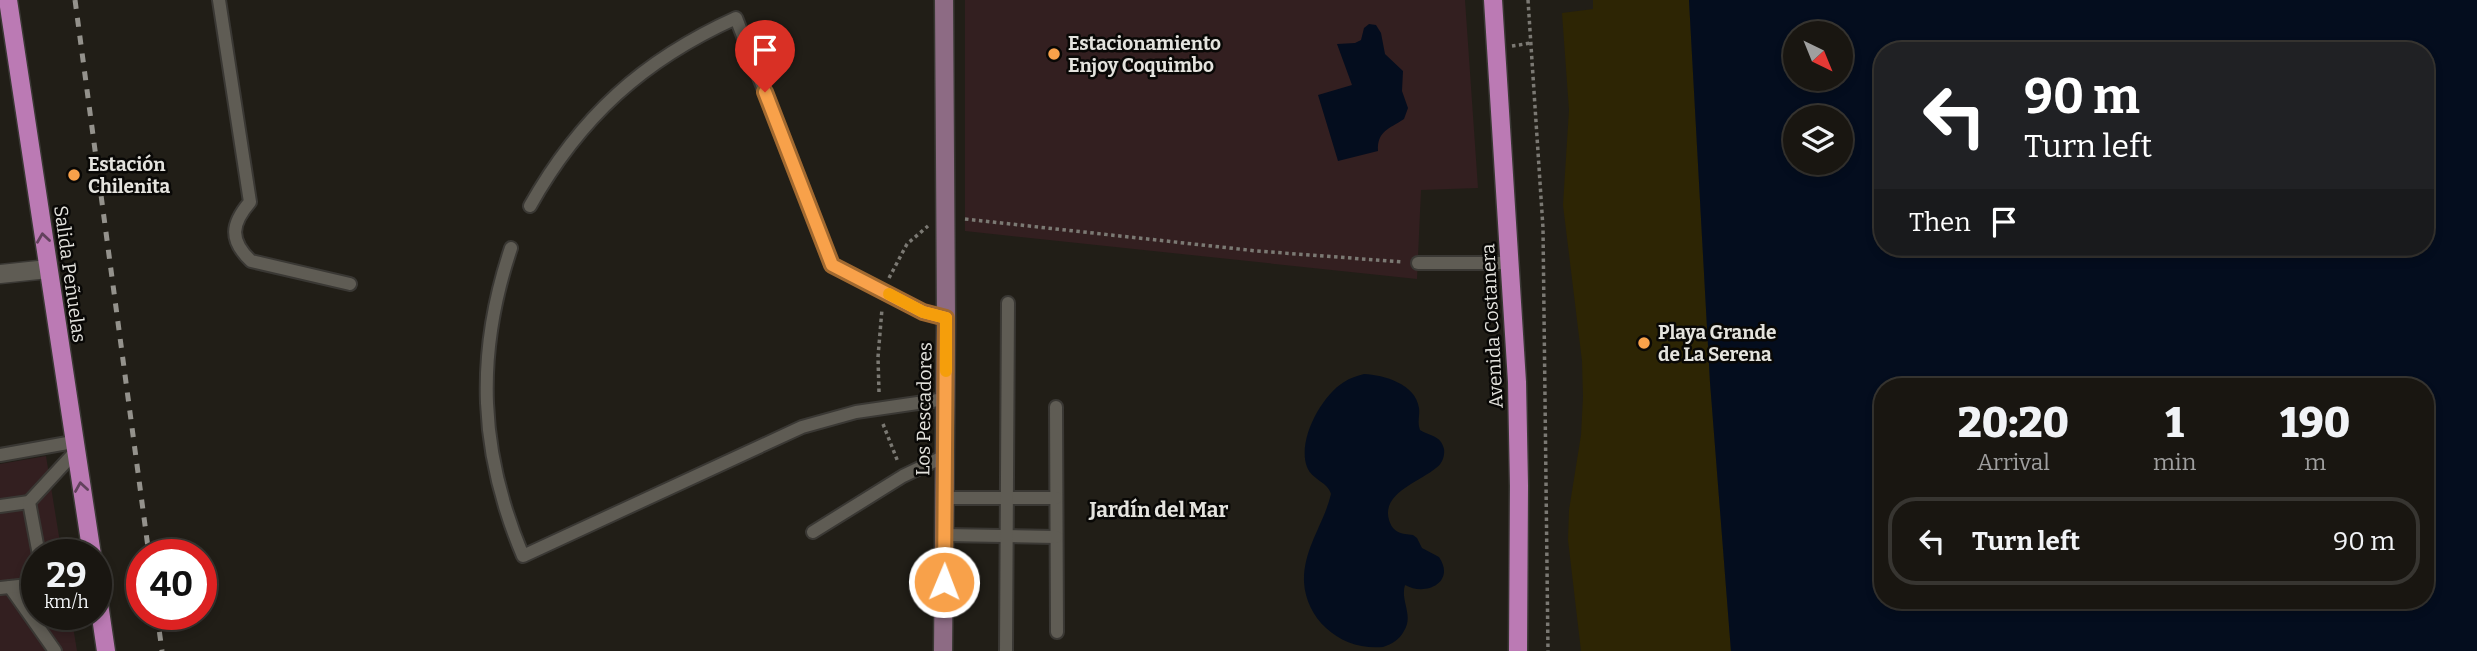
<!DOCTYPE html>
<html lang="en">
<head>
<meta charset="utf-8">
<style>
  body { margin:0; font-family:Bitter,serif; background:#26231f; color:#f1f3f6; height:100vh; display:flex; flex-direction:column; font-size:26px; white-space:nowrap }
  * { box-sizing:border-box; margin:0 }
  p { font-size:23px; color:#9f9f9f }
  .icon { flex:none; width:38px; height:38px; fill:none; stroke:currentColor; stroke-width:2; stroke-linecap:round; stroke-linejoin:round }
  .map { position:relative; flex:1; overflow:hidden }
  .drawer { position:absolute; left:1874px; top:378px; width:560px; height:231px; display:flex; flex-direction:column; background:#191611; border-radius:28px; box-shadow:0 4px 10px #0003,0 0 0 2px #373531 }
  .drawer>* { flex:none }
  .top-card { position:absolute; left:1874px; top:42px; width:560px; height:214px; border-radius:28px; box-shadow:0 4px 10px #0003,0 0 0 2px #373531; background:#202124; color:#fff; overflow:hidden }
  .needle { width:46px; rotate:137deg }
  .fabs { position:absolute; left:1783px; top:21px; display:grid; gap:14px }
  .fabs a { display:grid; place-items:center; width:70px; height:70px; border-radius:50%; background:#191611; box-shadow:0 4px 10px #0003,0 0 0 2px #373531; font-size:35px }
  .speed { position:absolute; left:21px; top:539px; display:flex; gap:14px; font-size:35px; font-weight:700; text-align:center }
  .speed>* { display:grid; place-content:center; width:91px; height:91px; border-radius:50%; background:#191611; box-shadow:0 4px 10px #0003,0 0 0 2px #373531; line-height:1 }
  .speed small { font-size:18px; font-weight:400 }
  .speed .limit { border:10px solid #d22; background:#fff; color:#111 }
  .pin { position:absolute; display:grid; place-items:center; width:60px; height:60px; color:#fff; margin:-72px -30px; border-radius:50% 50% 50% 0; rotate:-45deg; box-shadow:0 0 7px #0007 }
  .pin .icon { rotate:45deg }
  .me { position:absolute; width:77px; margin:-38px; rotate:1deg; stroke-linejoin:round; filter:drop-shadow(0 0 5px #0008) }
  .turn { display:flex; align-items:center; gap:24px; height:147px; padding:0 35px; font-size:32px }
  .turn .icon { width:91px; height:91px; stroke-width:2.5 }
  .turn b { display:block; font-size:49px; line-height:60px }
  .then { display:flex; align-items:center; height:66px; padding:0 35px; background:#0003; gap:14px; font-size:26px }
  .eta { display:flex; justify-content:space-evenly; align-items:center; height:119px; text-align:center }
  .eta b { font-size:42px; font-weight:800; line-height:49px }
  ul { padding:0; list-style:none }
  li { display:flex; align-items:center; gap:21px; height:88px; margin:0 14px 10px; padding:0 21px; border:4px solid #373531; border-radius:28px }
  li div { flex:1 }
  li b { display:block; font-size:26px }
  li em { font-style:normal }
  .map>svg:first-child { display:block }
</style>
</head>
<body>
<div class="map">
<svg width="2477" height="651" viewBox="0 0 2477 651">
  <rect width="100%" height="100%" fill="#211e17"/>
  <g fill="#331f20">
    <polygon points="965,0 1465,0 1478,188 1421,190 1417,279 965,231"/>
    <polygon points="46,456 62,555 37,555 37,614 71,614 77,651 0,651 0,464"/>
  </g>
  <polygon fill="#2d2504" points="1593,0 1689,0 1710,382 1731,651 1581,651 1568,540 1569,510 1581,435 1583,397 1582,361 1563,205 1569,110 1562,13 1593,9"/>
  <g fill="#040d1e" fill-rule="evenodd">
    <path d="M 1689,0 L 2477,0 L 2477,651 L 1731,651 L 1710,382 ZM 1796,33 L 1841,33 L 1841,79 L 1796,79 ZM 1883,51 L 2426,51 L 2426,247 L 1883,247 ZM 1796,117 L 1841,117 L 1841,163 L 1796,163 ZM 1883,387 L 2426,387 L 2426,600 L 1883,600 Z"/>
    <path d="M 1369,24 L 1376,25 L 1381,33 L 1385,54 L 1403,71 L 1402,91 L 1408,108 L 1404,119 C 1389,129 1377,131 1378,151 L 1338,161 L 1318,95 L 1352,85 L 1337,44 L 1355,43 L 1361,40 L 1364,28 Z"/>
    <path d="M 1364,374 C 1384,375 1416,384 1419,408 C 1420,416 1417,422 1420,430 C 1429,436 1441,435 1444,449 C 1445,456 1442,464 1436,468 C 1421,481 1381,493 1389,520 C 1393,533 1402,534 1413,535 L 1417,538 L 1422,548 L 1439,557 C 1456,582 1426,597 1405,585 C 1400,601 1414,615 1404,631 C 1399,640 1392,644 1383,647 C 1341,651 1306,620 1304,582 C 1303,549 1324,524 1331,494 C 1328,482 1312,480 1307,467 C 1297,441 1321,396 1344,382 C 1350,378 1357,376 1364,374 Z"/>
  </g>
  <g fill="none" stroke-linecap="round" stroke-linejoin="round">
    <defs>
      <g id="lane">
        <path d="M 219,0 L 250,202 C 231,224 229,240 251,261 L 350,284"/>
        <path d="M 530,206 C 580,117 643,60 736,18 L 832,265 L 924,312 L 946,318"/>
        <path d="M 511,248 C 475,355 479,452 523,556 L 802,427 L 856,412 L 945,399"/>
        <polyline points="1418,263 1510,263"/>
        <polyline points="1056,407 1057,632"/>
        <polyline points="0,455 73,442"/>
        <polyline points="944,498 1056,498"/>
        <polyline points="0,506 29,502"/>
        <polyline points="813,532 903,476 945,456"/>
        <polyline points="944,535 1056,537"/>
        <polyline points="39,555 29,502 75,452"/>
        <polyline points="10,587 55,651"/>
        <polyline points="0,588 37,584"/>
        <polyline points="1006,651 1008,303"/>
      </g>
      <polyline id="street" points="0,274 48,269"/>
      <polyline id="secondary" points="943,651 946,318 944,0"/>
      <g id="primary">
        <polyline points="8,0 92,555"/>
        <polyline points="1493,0 1517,382 1519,486 1518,651"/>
        <polyline points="96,583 106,651"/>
      </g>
    </defs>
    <use href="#lane" stroke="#3a3834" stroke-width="16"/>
    <use href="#street" stroke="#3a3834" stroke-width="21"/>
    <use href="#secondary" stroke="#3a3834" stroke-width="21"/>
    <use href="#primary" stroke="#3a3834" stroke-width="21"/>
    <g stroke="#7b7973" stroke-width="3.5" stroke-dasharray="3.5 3.5" stroke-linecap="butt">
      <polyline points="1528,0 1543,228 1548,651"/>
      <polyline points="1512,46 1531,43"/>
      <polyline points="965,219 1257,251 1403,262"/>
      <polyline points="889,278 907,244 928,226"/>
      <polyline points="879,392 878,357 882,309"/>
      <polyline points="883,424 898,462"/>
    </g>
    <use href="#lane" stroke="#5f5c54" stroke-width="12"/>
    <use href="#street" stroke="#5f5c54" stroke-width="18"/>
    <use href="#secondary" stroke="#8d6b84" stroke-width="18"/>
    <use href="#primary" stroke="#bb7ab4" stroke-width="18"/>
    <g stroke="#94928c" stroke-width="5" stroke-dasharray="9 9" stroke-linecap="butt">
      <polyline points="75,0 149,555"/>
      <polyline points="157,614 162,651"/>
    </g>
  </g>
  <defs><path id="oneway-chevron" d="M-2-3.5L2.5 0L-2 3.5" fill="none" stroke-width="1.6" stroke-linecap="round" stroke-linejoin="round" transform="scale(1.75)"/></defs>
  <g stroke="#62415d">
    <use href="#oneway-chevron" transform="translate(43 238) rotate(-98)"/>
    <use href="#oneway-chevron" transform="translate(81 487) rotate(-99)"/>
  </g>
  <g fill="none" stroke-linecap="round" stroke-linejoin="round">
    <defs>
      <polyline id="route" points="765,92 832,265 923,312 946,318 944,582"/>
    </defs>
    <use href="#route" stroke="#a16930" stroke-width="18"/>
    <use href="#route" stroke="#f8a14a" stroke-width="12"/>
    <polyline stroke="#f59e0b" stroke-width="12" points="889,294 923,312 946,318 946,371"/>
  </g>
  <g fill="#f8a14a" stroke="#090806" stroke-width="2.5">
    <circle cx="1054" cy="54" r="7"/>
    <circle cx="74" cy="175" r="7"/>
    <circle cx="1644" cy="343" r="7"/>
  </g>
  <g text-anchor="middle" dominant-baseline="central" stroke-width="5" stroke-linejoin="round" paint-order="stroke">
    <g font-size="19" font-weight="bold" fill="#e4e3de" stroke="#090806" text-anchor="start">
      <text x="1068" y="43">Estacionamiento<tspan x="1068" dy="22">Enjoy Coquimbo</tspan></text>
      <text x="88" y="164">Estación<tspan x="88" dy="22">Chilenita</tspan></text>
      <text x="1658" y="332">Playa Grande<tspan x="1658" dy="22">de La Serena</tspan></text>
    </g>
    <g font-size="19" fill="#e4e3de" stroke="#090806">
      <text transform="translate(70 274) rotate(82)">Salida Peñuelas</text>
      <text transform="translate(1492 326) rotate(-93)">Avenida Costanera</text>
      <text transform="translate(924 409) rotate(-89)">Los Pescadores</text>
    </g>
    <g font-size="21" font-weight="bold" fill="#e4e3de" stroke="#090806">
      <text x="1159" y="510">Jardín del Mar</text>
    </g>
  </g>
</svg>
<div class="fabs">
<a><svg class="needle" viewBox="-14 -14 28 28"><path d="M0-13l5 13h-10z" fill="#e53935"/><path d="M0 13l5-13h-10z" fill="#9f9f9f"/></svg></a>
<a><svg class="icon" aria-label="layers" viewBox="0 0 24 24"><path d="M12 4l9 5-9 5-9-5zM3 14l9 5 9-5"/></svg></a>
</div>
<div class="speed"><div>29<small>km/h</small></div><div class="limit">40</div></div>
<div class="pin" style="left:765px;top:92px;background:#d93025"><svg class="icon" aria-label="arrive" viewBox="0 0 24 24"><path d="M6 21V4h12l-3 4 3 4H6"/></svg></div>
<svg class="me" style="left:944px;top:582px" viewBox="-20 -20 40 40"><circle r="17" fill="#f8a14a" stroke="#fff" stroke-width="3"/><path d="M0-11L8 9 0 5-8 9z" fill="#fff"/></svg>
<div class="top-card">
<div class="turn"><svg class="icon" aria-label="left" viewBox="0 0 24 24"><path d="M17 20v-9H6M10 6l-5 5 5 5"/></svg><div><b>90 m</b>Turn left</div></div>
<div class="then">Then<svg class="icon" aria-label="arrive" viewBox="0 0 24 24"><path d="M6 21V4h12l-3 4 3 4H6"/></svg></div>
</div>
<section class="drawer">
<div class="eta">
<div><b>20:20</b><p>Arrival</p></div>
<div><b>1</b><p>min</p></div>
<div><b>190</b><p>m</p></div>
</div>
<ul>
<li><svg class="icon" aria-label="left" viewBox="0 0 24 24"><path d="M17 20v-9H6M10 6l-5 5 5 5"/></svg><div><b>Turn left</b></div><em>90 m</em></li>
</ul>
</section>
</div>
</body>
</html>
